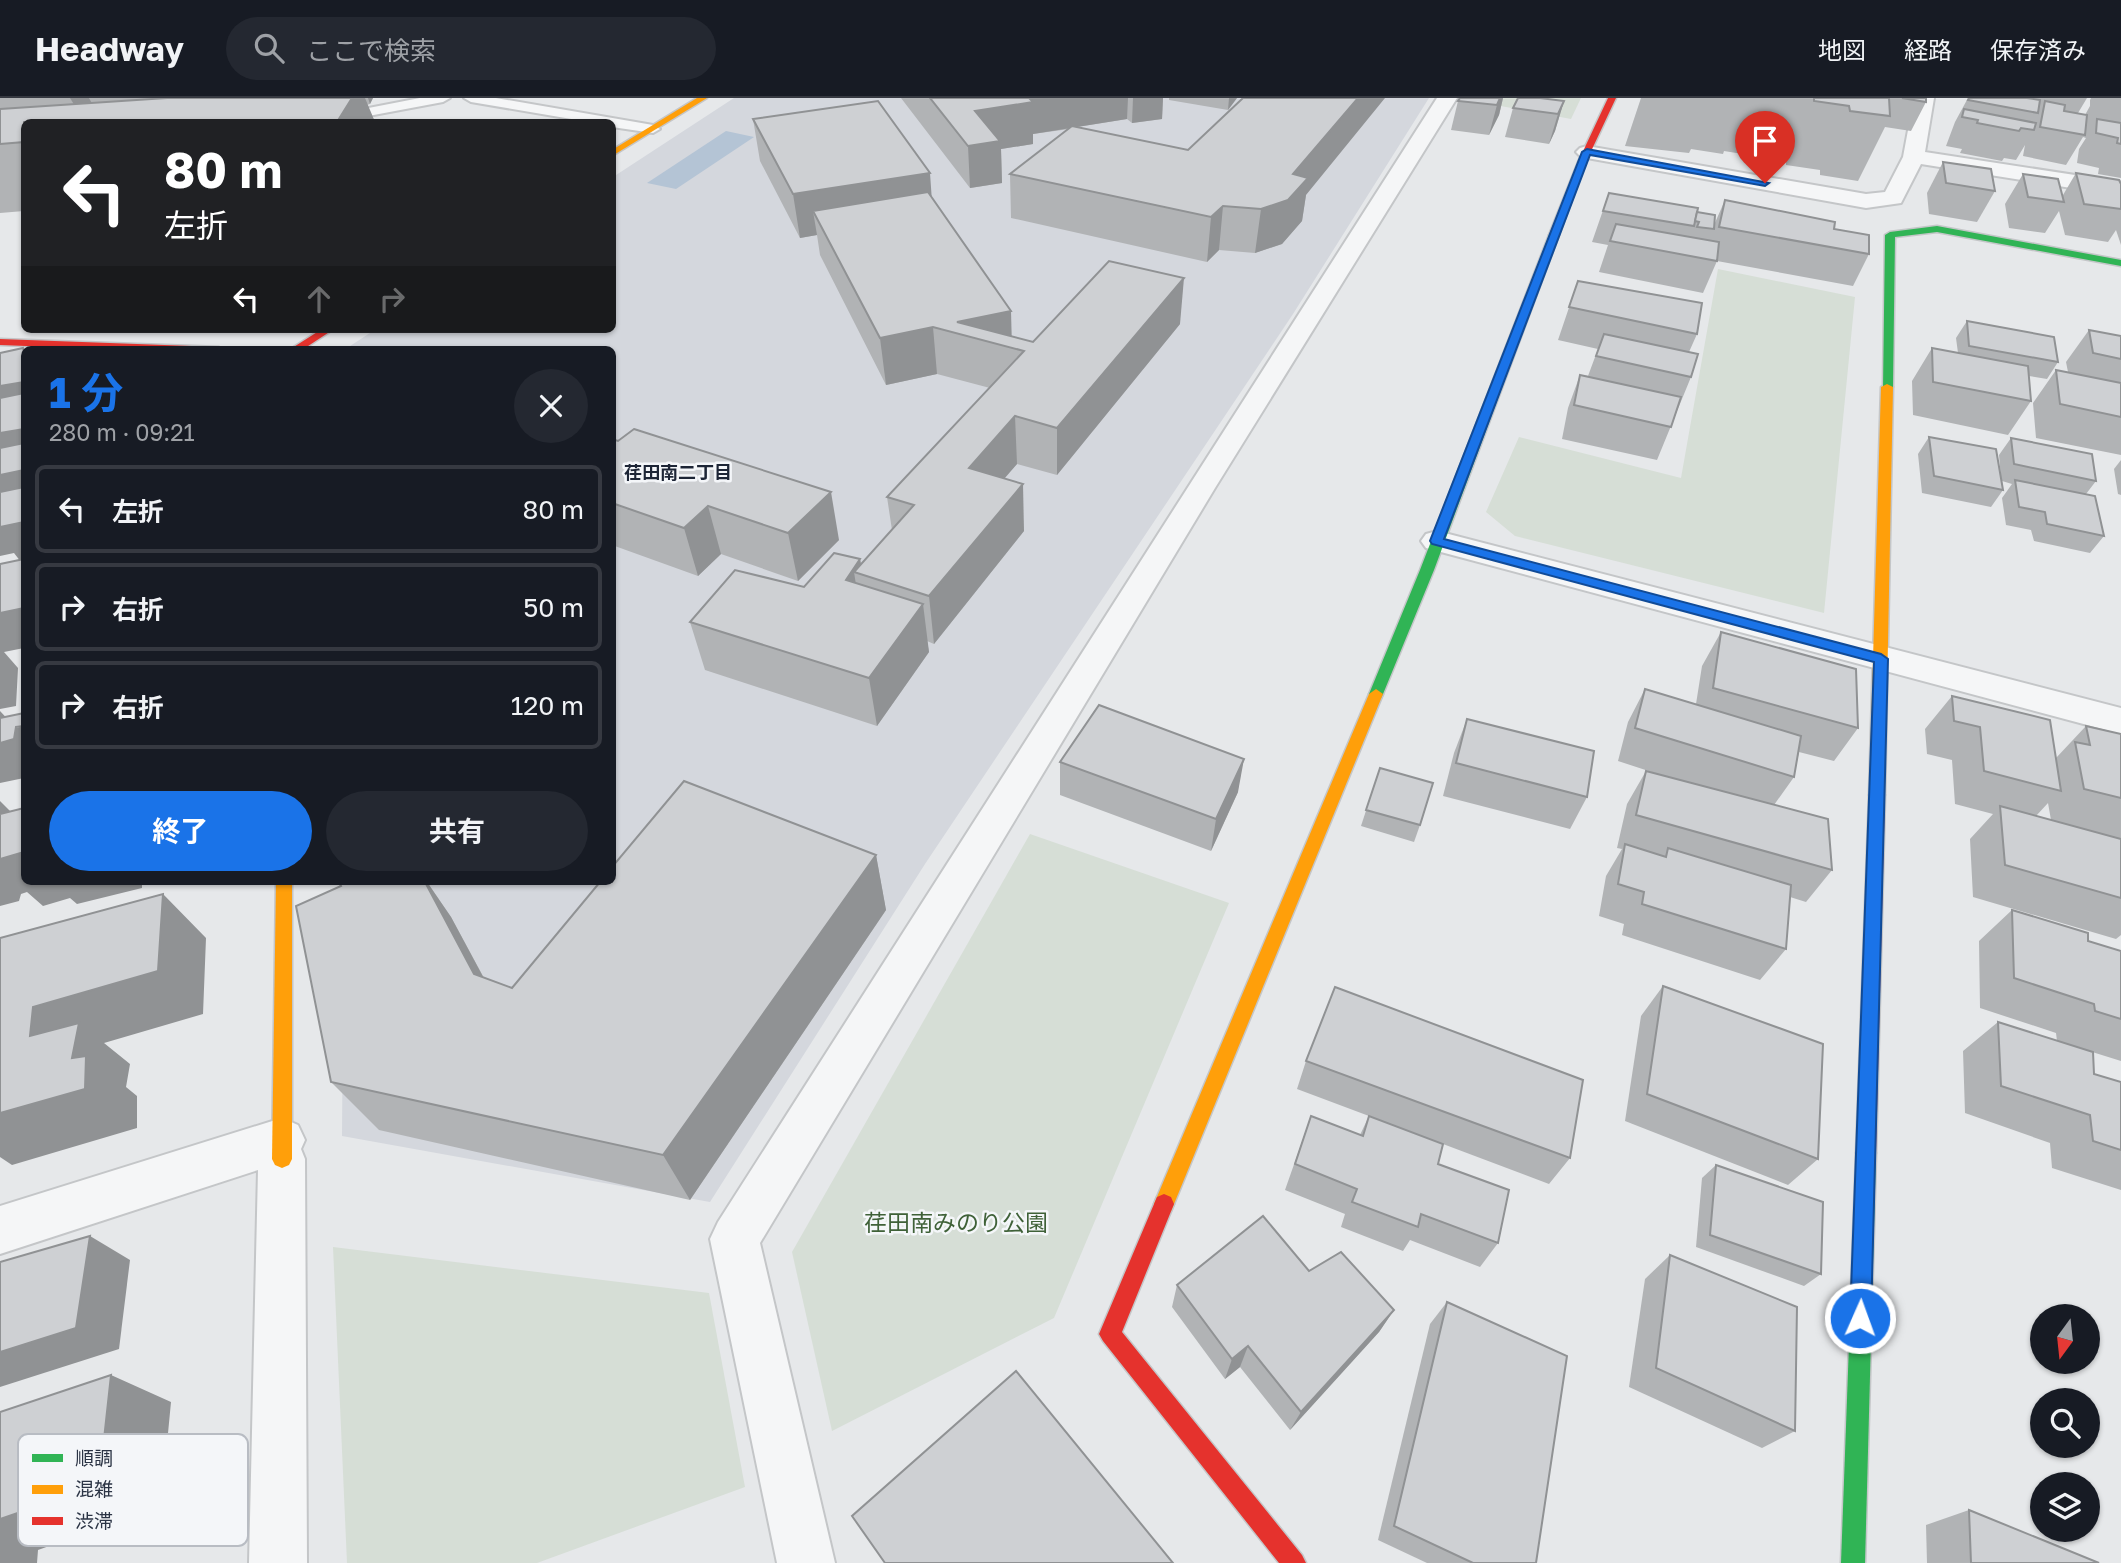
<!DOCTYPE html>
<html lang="ja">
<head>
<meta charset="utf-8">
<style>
  body { margin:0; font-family:"Golos Text","Noto Sans JP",sans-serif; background:#242831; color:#f1f3f6; height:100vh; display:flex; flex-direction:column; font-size:26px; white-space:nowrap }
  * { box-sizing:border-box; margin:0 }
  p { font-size:23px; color:#9ea1a6 }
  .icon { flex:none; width:38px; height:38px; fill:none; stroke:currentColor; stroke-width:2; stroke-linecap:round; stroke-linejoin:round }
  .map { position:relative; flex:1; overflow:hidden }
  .drawer { position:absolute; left:21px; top:248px; width:595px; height:539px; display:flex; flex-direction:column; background:#171b24; border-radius:10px; box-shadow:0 2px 5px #0004 }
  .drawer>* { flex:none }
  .guide { position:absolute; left:21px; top:21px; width:595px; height:214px; border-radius:10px; box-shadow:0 2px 5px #0004; background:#202124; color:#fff; overflow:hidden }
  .needle { width:46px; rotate:195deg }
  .fabs { position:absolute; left:2030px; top:1206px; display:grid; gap:14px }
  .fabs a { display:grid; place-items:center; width:70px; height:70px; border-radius:50%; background:#171b24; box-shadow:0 2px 5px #0004; font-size:35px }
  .pin { position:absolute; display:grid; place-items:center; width:60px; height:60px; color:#fff; margin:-72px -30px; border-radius:50% 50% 50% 0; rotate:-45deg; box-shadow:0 0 7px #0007 }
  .pin .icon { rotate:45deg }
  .me { position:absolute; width:77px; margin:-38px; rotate:2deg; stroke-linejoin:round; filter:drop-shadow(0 0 5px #0008) }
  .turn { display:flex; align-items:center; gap:24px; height:147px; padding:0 28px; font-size:32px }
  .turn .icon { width:91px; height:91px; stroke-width:2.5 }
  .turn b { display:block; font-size:49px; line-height:60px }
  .lanes { display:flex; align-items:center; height:66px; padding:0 28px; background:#0003; justify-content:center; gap:35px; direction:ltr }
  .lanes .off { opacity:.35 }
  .round { display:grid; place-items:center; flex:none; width:74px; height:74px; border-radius:37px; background:#242831 }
  .head { display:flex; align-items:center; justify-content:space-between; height:119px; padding:0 28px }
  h1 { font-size:42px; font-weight:700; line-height:52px; color:#1a73e8 }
  .action { display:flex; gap:14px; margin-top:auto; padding:14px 28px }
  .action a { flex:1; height:80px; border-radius:42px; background:#1a73e8; color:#fff; font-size:28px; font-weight:700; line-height:80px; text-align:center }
  .action a+a { background:#242831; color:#f1f3f6 }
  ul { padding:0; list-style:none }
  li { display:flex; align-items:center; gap:21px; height:88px; margin:0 14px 10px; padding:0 14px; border:4px solid #363941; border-radius:10px }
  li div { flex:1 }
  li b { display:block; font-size:26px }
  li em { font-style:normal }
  header { display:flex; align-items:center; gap:42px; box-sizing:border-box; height:98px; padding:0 35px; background:#171b24; border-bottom:2px solid #363941 }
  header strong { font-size:33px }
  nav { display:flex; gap:38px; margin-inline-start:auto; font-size:24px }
  .search { width:490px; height:63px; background:#242831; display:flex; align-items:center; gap:18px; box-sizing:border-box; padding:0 24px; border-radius:38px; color:#9ea1a6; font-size:26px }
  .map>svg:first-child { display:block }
</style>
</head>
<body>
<header>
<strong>Headway</strong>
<div class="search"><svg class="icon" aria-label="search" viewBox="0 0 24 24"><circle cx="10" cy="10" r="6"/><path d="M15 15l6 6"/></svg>ここで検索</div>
<nav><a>地図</a><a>経路</a><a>保存済み</a></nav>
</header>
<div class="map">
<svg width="2121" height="1465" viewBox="0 0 2121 1465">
  <rect width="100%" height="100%" fill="#e6e8ea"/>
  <polygon fill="#d4d7dd" points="734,0 1429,0 1293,216 925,766 710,1104 342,1038 344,784 612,784 612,252 344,252 376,231 612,231 613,79"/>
  <g fill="#d6ded6">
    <polygon points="1476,0 1581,0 1571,21 1474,3"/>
    <polygon points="1718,171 1855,199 1824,515 1515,438 1486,414 1519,339 1681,380"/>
    <polygon points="1030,736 1229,805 1054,1220 832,1333 792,1154"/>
    <polygon points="333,1149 709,1195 745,1389 537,1465 347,1465"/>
  </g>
  <polygon fill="#b4c4d5" points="726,33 754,39 676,91 647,85"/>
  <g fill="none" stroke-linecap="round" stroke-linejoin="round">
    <defs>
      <g id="lane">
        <polygon points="420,0 450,0 443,4 363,19 358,24 344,24 353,13"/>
        <polygon points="464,0 496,0 653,27 660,31 653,35 612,29 612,24 589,24 471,4"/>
      </g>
      <g id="street">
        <polygon points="1437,0 1457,0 1215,390 760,1145 835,1465 777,1465 710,1141 718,1124"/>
        <polygon points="1914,0 1934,0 1925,54 2121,84 2121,98 1921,66 1901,105 1866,110 1587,60 1580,58 1576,54 1580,50 1587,48 1866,96 1885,94 1903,59"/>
        <polygon points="1437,433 2121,610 2121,636 1426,450 1421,443 1426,436"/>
        <polygon points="282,1020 298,1027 305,1042 301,1051 305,1061 307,1465 249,1465 258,1072 0,1156 0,1108"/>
      </g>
      <g id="fast">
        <polygon points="1937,128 2121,162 2121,168 1937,134 1895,139 1893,289 1883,291 1885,137 1890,134"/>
        <polygon points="1554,134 1559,137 1434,472 1383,596 1381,600 1371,600 1369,596 1420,472 1549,137"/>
        <polygon points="1866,1046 1873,1049 1876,1055 1865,1465 1841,1465 1856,1055 1859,1049"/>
      </g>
      <g id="slow">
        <polygon points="697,0 707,0 612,58 612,52"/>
        <polygon points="1887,286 1893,289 1885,697 1877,703 1869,697 1881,289"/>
        <polygon points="1376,591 1383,596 1174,1106 1171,1113 1164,1116 1157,1113 1154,1106 1369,596"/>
        <polygon points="276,784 292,784 292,1061 289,1067 282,1070 275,1067 272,1061"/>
      </g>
      <g id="jam">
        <polygon points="1608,0 1616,0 1586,64 1559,137 1551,139 1549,137 1578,64"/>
        <polygon points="322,231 334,231 302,252 289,252"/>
        <polygon points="0,241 219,249 224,252 131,252 0,247"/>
        <polygon points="1877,691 1885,697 1876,1055 1873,1061 1866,1064 1859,1061 1856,1055 1869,697"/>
        <polygon points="1164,1096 1171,1099 1174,1106 1122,1234 1302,1457 1306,1465 1279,1465 1103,1243 1099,1236 1157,1099"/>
      </g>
    </defs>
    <use href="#lane" stroke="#c4c6c8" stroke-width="4"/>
    <use href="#street" stroke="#c4c6c8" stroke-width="4"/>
    <use href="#fast" stroke="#c4c6c8" stroke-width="3"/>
    <use href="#slow" stroke="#c4c6c8" stroke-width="3"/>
    <use href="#jam" stroke="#c4c6c8" stroke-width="3"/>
    <use href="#lane" fill="#f5f6f7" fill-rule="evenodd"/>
    <use href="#street" fill="#f5f6f7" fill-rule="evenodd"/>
    <use href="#fast" fill="#30b455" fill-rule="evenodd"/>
    <use href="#slow" fill="#ff9f0a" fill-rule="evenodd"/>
    <use href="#jam" fill="#e5322d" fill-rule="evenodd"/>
  </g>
  <g fill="#b1b3b5" fill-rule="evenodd">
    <polygon points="0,0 373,0 370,6 367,7 375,24 24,24 24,113 0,115"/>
    <polygon points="901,0 1163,0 1162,21 1132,25 1127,21 1077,29 1306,97 1302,123 1282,146 1255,155 1219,152 1207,164 1011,120 1010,76 1069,31 1033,36 1033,46 1001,51 1002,85 970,90"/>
    <polygon points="1169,0 1237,0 1228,12 1169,2"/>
    <polygon points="1503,0 1499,17 1489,37 1451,32 1458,3"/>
    <polygon points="1641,0 1926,0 1926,4 1911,33 1885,29 1858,83 1820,77 1820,72 1786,67 1786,63 1724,53 1723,56 1691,51 1689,55 1625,48"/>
    <polygon points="1968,0 2087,0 2078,15 2085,17 2090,8 2090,2 2091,0 2121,0 2121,80 2098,76 2099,70 2077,65 2079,51 2086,40 2083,39 2066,67 2023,58 2025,47 2016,62 2004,60 2002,63 1960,55 1962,51 1946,48 1955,24"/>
    <polygon points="1564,3 1555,33 1549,46 1505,39 1513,10"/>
    <polygon points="753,21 932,99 1012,239 1033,244 1180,226 1057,377 1017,366 1004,380 1024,433 934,546 927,543 929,554 877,628 705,572 690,524 804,489 860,461 861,466 892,432 887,399 990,290 937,276 886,287 820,157 817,137 800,140 760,63"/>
    <polygon points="1943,64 1995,93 1977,124 1929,116 1927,95"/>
    <polygon points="2076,75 2121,86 2121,147 2116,132 2108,144 2065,137 2059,113 2045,135 2009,130 2005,106 2023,76 2063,97"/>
    <polygon points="1609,95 1697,114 1714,127 1725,102 1834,131 1869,156 1853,188 1717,163 1703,195 1599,174 1608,147 1592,144"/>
    <polygon points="1578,183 1697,236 1689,254 1691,279 1657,362 1562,341 1568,310 1580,277 1588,278 1598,251 1558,242"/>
    <polygon points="1967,223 2058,264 2047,281 2029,278 2031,303 2008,337 1913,317 1912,283 1932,250 1958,255 1956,240"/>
    <polygon points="2089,232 2121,238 2121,357 2036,340 2033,305 2056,272 2068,274 2066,264"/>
    <polygon points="1929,339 2001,380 1999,357 2011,340 2096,383 2086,396 2104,438 2090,455 2034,443 2031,432 2006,427 2002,400 2012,386 2002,383 2003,392 1991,409 1922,395 1918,356"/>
    <polygon points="612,341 618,343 839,442 798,483 721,456 698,478 612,447"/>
    <polygon points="2121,362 2121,397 2118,396 2114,371"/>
    <polygon points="1721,534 1858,630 1834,663 1799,654 1794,679 1774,707 1832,772 1806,804 1790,799 1786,851 1760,882 1622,837 1624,826 1599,818 1606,778 1622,751 1617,750 1627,706 1646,673 1670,680 1618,663 1628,624 1645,591 1696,606 1702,568"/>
    <path d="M 1952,598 L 2056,660 L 2086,628 L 2121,636 L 2121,837 L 2116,841 L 1973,799 L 1970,741 L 1993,716 L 1955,706 L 1952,662 L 1927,656 L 1925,631 ZM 2048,705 L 2051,722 L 2036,718 Z"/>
    <polygon points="1467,621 1587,699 1570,731 1443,698 1454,655"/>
    <polygon points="1060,664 1238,694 1211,753 1060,697"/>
    <polygon points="1380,670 1420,727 1414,744 1361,728"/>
    <polygon points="876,757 886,812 690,1102 379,1032 331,984 341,788 339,784 427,784 451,819 484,880 512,890"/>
    <polygon points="2012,812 2088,843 2121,853 2121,963 2057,943 2056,935 1980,910 1979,843"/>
    <polygon points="1663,888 1818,1061 1788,1087 1625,1023 1641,918"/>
    <polygon points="1998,924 2094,976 2121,984 2121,1092 2052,1070 2050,1045 1965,1015 1963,953"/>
    <polygon points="1306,963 1570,1060 1549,1086 1443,1046 1438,1066 1498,1145 1480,1169 1410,1142 1403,1153 1341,1129 1345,1116 1285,1092 1311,1018 1360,1037 1369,1018 1297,991"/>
    <polygon points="1716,1067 1821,1176 1804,1188 1696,1149 1702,1080"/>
    <polygon points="1670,1157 1795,1333 1762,1350 1629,1289 1645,1181"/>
    <polygon points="1309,1173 1394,1212 1379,1234 1290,1332 1240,1269 1225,1281 1172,1209 1177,1187"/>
    <polygon points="1447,1204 1536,1465 1427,1465 1378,1442 1430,1226"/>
    <polygon points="1969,1412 2099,1465 1927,1465 1926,1427"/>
  </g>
  <g fill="#909294">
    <polygon points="70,0 89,0 102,24 85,24"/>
    <polygon points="352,0 365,0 375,24 337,24"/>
    <polygon points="368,0 373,0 370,6"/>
    <polygon points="956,0 1128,0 1127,21 1033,36 1033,46 1001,51 1002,85 970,90 968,48"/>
    <polygon points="1133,0 1163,0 1162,21 1132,25"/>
    <polygon points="1229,0 1237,0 1228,12"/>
    <polygon points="1358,0 1385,0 1306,97 1302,123 1282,146 1255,155 1261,111 1293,76"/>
    <polygon points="1500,0 1503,0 1499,17 1489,37 1497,7"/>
    <polygon points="1564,3 1555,33 1549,46 1558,16"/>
    <polygon points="930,75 933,118 813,113 817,137 800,140 793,96"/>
    <polygon points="1223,108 1219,152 1207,164 1211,119"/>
    <polygon points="1184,180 1180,226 1057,377 1057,330"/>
    <polygon points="1011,213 1012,250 957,224"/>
    <polygon points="933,229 937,276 886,287 880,240"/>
    <polygon points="24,284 24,303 0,308 0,288"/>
    <polygon points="1015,318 1017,366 972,418 969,370"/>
    <polygon points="24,331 24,411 0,415 0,335"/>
    <polygon points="1023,386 1024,433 934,546 929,498"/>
    <polygon points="831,394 839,442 798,483 788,435"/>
    <polygon points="708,408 721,456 698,478 684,430"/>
    <polygon points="24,424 24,463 21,464 14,455 0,458 0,425"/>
    <polygon points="860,461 863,477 854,474 861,519 846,482"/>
    <polygon points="923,506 929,554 877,628 869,580"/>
    <polygon points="24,510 24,550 4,554 18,570 16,608 0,611 0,515"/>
    <polygon points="0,613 16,630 24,628 24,680 0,685"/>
    <polygon points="1244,661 1238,694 1211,753 1216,721"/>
    <polygon points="0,703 24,727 24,784 142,784 142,790 77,806 70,800 43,808 27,794 21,796 19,803 0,808"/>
    <polygon points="876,757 886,812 690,1102 663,1057"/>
    <polygon points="425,784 427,784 451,819 510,929 474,876"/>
    <polygon points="163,796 206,840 203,916 104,945 130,966 126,989 137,998 137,1030 12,1067 0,1059 0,1015 33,909"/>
    <polygon points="90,1138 130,1162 119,1251 0,1289 0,1254"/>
    <polygon points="1394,1212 1379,1234 1290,1332 1301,1314"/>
    <polygon points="1248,1248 1240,1269 1225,1281 1232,1261"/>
    <polygon points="111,1277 171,1304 161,1408 38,1452 37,1465 0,1465 0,1421"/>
  </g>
  <g fill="#ced0d3" stroke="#909294" stroke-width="2">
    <polygon points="167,0 352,0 337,24 24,24 24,44 0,46 0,11"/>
    <polygon points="930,0 1029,0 1033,4 975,13 1000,43 968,48"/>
    <polygon points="1243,0 1358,0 1293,76 1308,80 1288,102 1261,111 1223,108 1211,119 1010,76 1072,28 1188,52"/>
    <polygon points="1460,0 1500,0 1497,7 1458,3"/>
    <polygon points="1518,0 1540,0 1564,3 1558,16 1513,10"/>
    <polygon points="1814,0 1889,0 1890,18 1850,13 1849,8 1814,3"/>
    <polygon points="1902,0 1926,0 1926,4"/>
    <polygon points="1969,0 2027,0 2040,2 2038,15 1968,2"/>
    <polygon points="878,3 930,75 793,96 753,21"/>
    <polygon points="2045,3 2065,7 2064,13 2087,17 2085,37 2040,29"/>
    <polygon points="1964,11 2036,25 2034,32 2021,30 2019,33 1977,25 1978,22 1962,19"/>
    <polygon points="2097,21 2121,25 2121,46 2117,45 2118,40 2096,35"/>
    <polygon points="1943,64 1991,71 1995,93 1946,85"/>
    <polygon points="2076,75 2119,82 2121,86 2121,111 2084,106"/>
    <polygon points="2023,76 2058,81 2064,104 2028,99"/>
    <polygon points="928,94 1011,213 957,224 1033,244 1109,163 1184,180 1057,330 1015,318 969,370 1023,386 929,498 854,474 914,407 887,399 1024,253 933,229 880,240 813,113"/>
    <polygon points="1609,95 1698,110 1694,128 1603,113"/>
    <polygon points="1725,102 1835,124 1834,131 1869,137 1869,156 1719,129"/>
    <polygon points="1697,114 1715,117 1714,131 1697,129 1699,124 1695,123"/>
    <polygon points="1616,126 1719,144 1717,163 1610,143"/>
    <polygon points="1578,183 1702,205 1697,236 1569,209"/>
    <polygon points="1967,223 2054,239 2058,264 1969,248"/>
    <polygon points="2089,232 2121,238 2121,261 2093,255"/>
    <polygon points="1604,236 1698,256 1691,279 1596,258"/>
    <polygon points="23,250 24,254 24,284 0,288 0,255"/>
    <polygon points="1932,250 2028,268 2031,303 1933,284"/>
    <polygon points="2056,272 2121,285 2121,319 2060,306"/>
    <polygon points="1580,277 1681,299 1671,329 1574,307"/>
    <polygon points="24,295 24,331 0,335 0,300"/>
    <polygon points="634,331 831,394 788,435 708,408 684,430 612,405 612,341 618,343"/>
    <polygon points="1929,339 1996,351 2003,392 1934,378"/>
    <polygon points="2011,340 2092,356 2096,383 2014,366"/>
    <polygon points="24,345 24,372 0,377 0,350"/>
    <polygon points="2015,382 2095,398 2104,438 2047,426 2045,414 2019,409"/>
    <polygon points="24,389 24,424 0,429 0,394"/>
    <polygon points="834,455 860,461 846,482 923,506 869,580 690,524 735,472 804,489"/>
    <polygon points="24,461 24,510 0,515 0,466"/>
    <polygon points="1721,534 1856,571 1858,630 1713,590"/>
    <polygon points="1645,591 1801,638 1794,679 1635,630"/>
    <polygon points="1952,598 2050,622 2061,693 1984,673 1980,629 1954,623"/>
    <polygon points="1099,607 1244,661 1216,721 1060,664"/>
    <polygon points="24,615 24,628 16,629 14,641 0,645 0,620"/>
    <polygon points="1467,621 1594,653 1587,699 1456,665"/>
    <polygon points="2086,628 2121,636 2121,700 2084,691 2075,644 2090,647"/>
    <polygon points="1380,670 1433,685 1420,727 1366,712"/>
    <polygon points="1646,673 1828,721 1832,772 1636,717"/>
    <polygon points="684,683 876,757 663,1057 331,984 296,808 341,788 339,784 425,784 474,876 512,890 600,784 612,784 612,769"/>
    <polygon points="2000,708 2121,741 2121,800 2005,767"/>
    <polygon points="24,710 24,754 0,761 0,716"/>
    <polygon points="1625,746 1666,759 1668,750 1791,787 1786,851 1642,806 1644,794 1618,786"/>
    <polygon points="163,796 158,873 33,909 30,938 79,925 72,960 86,958 85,991 0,1015 0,840"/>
    <polygon points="2012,812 2088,835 2088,843 2121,853 2121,921 2095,913 2094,906 2014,880"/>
    <polygon points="1663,888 1823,946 1818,1061 1647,996"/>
    <polygon points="1335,889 1583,982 1570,1060 1306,963"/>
    <polygon points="1998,924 2093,954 2094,976 2121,984 2121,1052 2093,1043 2090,1017 2001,988"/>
    <polygon points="1311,1018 1363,1038 1369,1018 1443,1046 1438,1066 1509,1092 1498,1145 1421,1116 1418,1129 1352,1104 1357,1091 1295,1066"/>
    <polygon points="1716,1067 1823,1104 1821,1176 1710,1137"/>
    <polygon points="1263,1118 1309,1173 1341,1154 1394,1212 1301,1314 1248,1248 1232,1261 1177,1187"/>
    <polygon points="90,1138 76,1230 0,1254 0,1164"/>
    <polygon points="1670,1157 1797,1209 1795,1333 1656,1270"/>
    <polygon points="1447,1204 1567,1258 1536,1465 1473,1465 1394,1428"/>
    <polygon points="1016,1273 1173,1465 885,1465 852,1418"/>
    <polygon points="111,1277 99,1387 0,1421 0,1314"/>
    <polygon points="1969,1412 2099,1465 1971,1465"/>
  </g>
  <polygon fill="#1a73e8" stroke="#114b97" stroke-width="2" points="1587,51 1769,85 1765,88 1590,57 1444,441 1881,556 1888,561 1871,1220 1868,1227 1860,1230 1853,1227 1850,1220 1874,564 1432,446 1430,443 1582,54"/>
  <g text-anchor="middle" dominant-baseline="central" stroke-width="5" stroke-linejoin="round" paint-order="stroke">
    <g font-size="18" font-weight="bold" fill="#1d2536" stroke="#f4f6f9">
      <text x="678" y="374">荏田南二丁目</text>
    </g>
    <g font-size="23" fill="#3f6138" stroke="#f4f6f9">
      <text x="956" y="1124">荏田南みのり公園</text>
    </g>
  </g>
  <rect x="18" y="1336" width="230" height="112" rx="10" fill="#f4f6f9" stroke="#b8bcc3" stroke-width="2"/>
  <rect x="32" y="1356" width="31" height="8" fill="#30b455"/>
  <rect x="32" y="1387" width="31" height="9" fill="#ff9f0a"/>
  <rect x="32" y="1419" width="31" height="8" fill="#e5322d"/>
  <g font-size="19" fill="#2b3445">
    <text x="75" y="1367">順調</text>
    <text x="75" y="1398">混雑</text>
    <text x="75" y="1430">渋滞</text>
  </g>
</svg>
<div class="fabs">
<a><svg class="needle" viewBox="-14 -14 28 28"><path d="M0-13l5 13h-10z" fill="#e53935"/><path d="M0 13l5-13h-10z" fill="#9ea1a6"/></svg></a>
<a><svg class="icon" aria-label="search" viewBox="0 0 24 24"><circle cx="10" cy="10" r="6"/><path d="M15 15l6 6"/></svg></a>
<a><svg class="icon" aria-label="layers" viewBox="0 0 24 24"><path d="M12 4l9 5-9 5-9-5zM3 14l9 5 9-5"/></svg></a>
</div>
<div class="pin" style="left:1765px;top:85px;background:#d93025"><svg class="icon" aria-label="arrive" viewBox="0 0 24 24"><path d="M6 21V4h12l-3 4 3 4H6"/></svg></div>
<svg class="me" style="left:1860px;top:1220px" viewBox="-20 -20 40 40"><circle r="17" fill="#1a73e8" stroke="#fff" stroke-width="3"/><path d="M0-11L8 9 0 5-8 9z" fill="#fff"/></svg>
<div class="guide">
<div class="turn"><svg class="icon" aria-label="left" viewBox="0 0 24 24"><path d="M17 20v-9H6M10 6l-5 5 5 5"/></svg><div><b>80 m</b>左折</div></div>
<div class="lanes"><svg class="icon" aria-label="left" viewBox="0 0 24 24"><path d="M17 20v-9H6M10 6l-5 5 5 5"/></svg><svg class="icon off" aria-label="ahead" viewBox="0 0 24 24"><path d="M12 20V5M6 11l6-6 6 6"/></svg><svg class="icon off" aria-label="right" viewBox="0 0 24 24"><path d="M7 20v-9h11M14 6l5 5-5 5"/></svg></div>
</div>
<section class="drawer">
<div class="head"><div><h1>1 分</h1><p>280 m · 09:21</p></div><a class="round"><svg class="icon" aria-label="close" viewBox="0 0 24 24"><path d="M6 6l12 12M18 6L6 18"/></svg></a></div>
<ul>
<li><svg class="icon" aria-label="left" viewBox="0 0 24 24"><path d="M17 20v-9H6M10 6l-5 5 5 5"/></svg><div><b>左折</b></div><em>80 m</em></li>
<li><svg class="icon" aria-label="right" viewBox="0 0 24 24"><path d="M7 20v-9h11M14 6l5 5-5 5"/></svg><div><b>右折</b></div><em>50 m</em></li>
<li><svg class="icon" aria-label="right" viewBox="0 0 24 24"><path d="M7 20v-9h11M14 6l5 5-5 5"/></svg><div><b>右折</b></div><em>120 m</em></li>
</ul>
<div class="action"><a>終了</a><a>共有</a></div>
</section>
</div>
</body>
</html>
